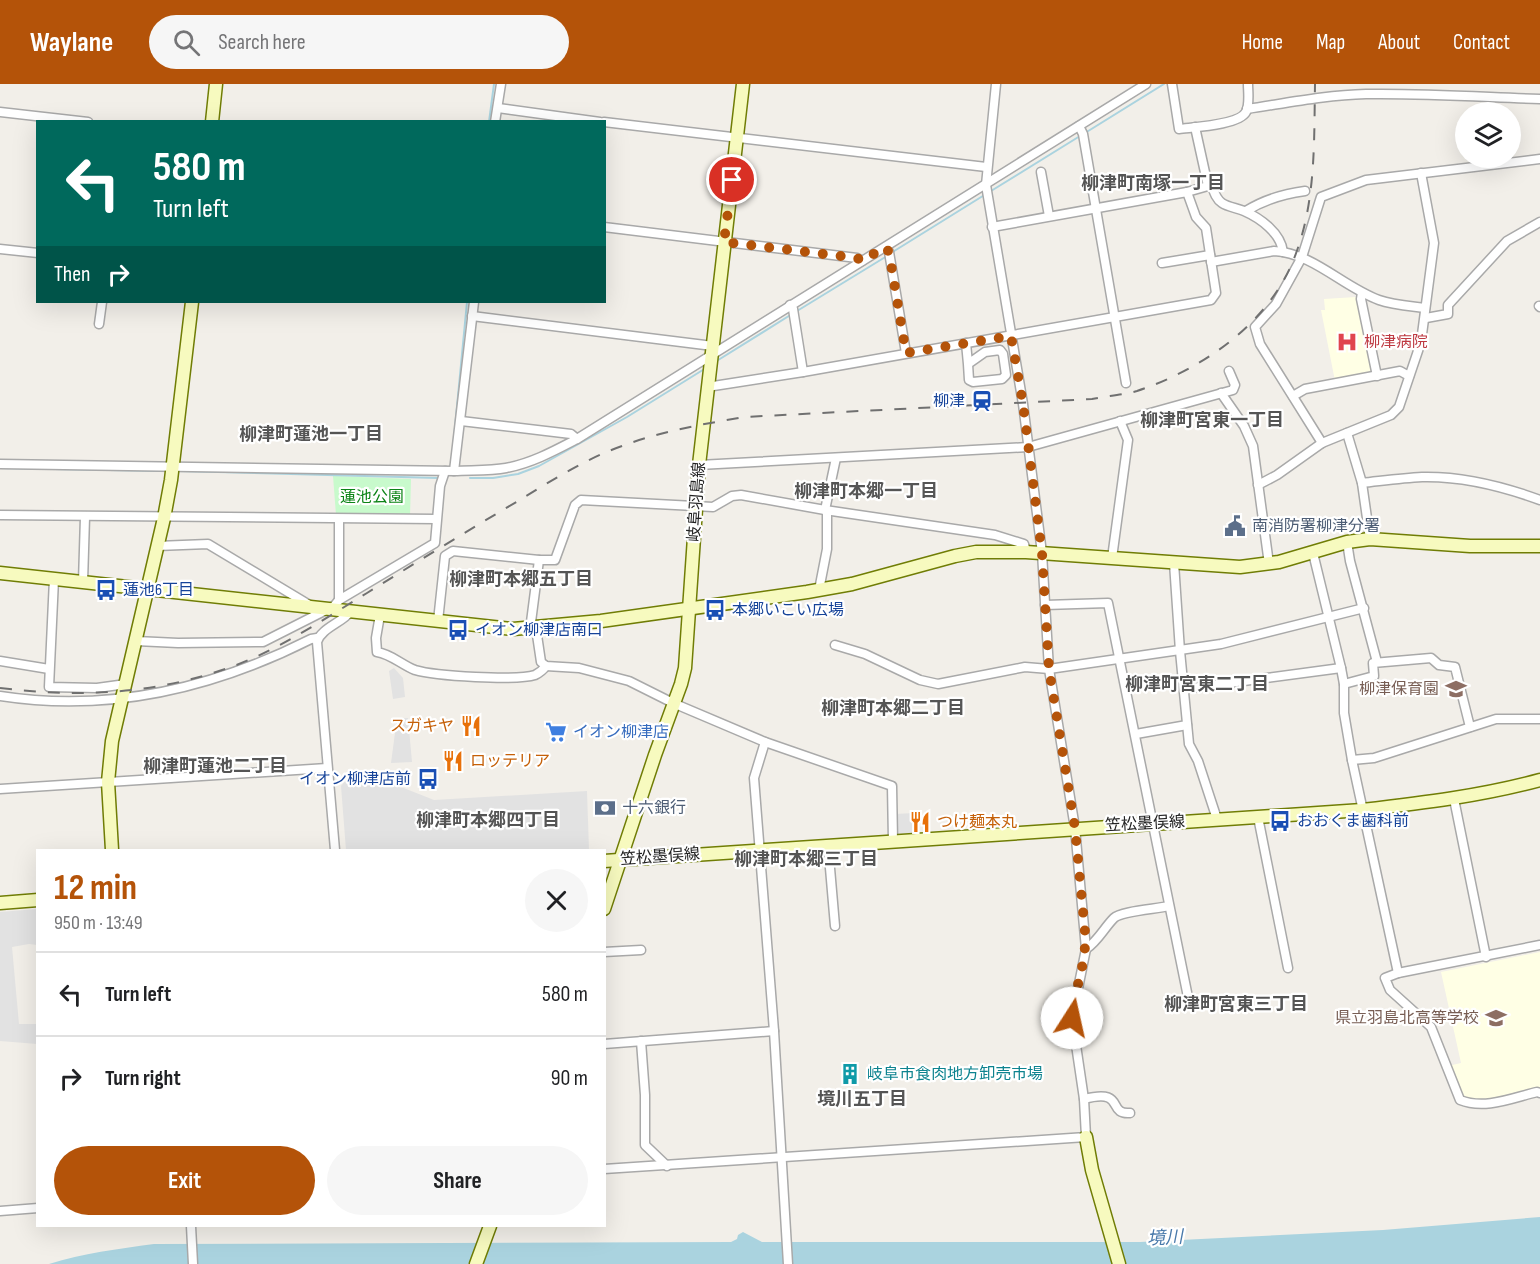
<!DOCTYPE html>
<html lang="en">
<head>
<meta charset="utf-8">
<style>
  body { margin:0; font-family:"Sofia Sans Condensed","Noto Sans JP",sans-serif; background:#f6f6f6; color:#202124; height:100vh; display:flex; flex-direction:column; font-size:22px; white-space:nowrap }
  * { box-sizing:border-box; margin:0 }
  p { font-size:20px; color:#757577 }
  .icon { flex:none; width:33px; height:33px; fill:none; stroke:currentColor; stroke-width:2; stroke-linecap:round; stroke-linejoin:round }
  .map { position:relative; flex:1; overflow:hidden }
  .drawer { position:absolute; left:36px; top:765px; width:570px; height:378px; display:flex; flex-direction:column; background:#fff; border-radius:0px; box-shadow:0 6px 24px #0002 }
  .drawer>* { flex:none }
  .top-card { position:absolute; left:36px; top:36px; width:570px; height:183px; border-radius:0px; box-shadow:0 6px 24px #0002; background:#00695c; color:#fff; overflow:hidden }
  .tools { position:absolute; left:1455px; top:18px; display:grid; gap:12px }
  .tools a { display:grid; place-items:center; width:66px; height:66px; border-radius:50%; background:#fff; box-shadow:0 6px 24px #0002; font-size:30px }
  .pin { position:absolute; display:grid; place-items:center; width:51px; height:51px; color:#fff; margin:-26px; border:3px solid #fff; border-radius:50%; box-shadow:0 2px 6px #0007 }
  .me { position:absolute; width:66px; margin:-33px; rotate:10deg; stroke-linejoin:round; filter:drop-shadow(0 0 4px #0008) }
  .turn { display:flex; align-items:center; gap:21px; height:126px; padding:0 18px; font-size:27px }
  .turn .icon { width:78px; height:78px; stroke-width:2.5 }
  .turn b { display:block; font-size:42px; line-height:51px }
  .then { display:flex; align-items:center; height:57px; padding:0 18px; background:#0003; gap:12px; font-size:22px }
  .round { display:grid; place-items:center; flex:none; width:63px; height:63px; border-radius:32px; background:#f6f6f6 }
  .overview { display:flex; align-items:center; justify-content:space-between; height:102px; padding:0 18px }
  h1 { font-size:36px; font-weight:700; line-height:45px; color:#b45309 }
  .primary-button { display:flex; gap:12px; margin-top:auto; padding:12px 18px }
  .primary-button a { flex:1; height:69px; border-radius:36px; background:#b45309; color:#fff; font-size:24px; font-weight:700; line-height:69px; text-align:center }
  .primary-button a+a { background:#f6f6f6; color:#202124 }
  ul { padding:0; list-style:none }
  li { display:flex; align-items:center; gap:18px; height:84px; padding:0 18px; border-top:2px solid #e0e0e0 }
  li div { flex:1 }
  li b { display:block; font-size:22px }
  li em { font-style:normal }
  header { display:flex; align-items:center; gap:36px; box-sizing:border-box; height:84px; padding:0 30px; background:#b45309; color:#fff }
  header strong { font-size:28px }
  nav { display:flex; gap:33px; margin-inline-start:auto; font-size:21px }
  .search { width:420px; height:54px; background:#f6f6f6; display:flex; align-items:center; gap:15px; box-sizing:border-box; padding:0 21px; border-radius:33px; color:#757577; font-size:22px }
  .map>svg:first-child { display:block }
</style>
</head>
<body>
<header>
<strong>Waylane</strong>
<div class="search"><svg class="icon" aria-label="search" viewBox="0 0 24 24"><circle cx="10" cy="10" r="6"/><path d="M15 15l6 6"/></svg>Search here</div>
<nav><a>Home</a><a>Map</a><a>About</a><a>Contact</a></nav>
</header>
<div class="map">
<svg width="1540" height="1180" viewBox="0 0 1540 1180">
  <rect width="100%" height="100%" fill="#f2efe9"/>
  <g fill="#ffffe5">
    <polygon points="1356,213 1373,290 1335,297 1321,226 1325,226 1324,215"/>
    <polygon points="1540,868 1540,1007 1516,1008 1484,1018 1464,1013 1448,982 1461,979 1441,888"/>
  </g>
  <polygon fill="#c8facc" points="333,392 411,395 410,432 336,431"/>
  <g fill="#e2e2e2">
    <polygon points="394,584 403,594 405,613 393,615 389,587"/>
    <polygon points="397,634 408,634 412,678 391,679"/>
    <polygon points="347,695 386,697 434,716 587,707 589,766 346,766 341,702"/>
    <polygon points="914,729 916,749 896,751 895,730"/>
    <polygon points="37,825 37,861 29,860 12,863 19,940 37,940 37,960 0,957 0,828"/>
  </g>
  <path fill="#aad3df" d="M 1540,1133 L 1540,1180 L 49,1180 C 83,1169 118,1165 154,1160 L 731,1158 L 737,1155 L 738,1151 L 743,1148 L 762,1158 L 1140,1158 L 1383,1146 Z"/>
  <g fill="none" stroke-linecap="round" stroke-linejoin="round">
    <g stroke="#aad3df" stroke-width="2">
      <polyline points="489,38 494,0"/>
      <polyline points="1085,49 1164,0"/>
      <polyline points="991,107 1080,52"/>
      <polyline points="891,169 986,110"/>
      <polyline points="797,227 887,172"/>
      <polyline points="715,278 792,230"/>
      <polyline points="453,364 467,218"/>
      <polyline points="0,384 164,387"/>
      <polyline points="180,387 438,394"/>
      <polyline points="470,394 493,394 518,390 539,382 627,333 706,284"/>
    </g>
    <defs>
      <g id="street">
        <path d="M 1172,0 L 1179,45 C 1194,43 1239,41 1246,28 C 1250,20 1248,8 1248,0"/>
        <polyline points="498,24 600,38"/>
        <path d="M 1247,25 C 1287,19 1326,11 1366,10 C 1424,9 1482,13 1540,15"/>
        <polyline points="0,28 88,38"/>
        <polyline points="495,38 501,0"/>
        <polyline points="604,38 986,83"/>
        <polyline points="1079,42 1083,50 1126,299"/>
        <path d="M 1195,43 L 1208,102 L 1212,102 C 1214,108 1216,115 1222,119 C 1228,123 1237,124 1244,127 C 1260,134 1281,149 1283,168"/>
        <polyline points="1041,88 1049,132"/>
        <path d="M 1246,127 C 1265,115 1283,110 1305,107"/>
        <polyline points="604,143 857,174 862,177"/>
        <polyline points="992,143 1187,108 1208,102"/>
        <polyline points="886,163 889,168 906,269"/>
        <polyline points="0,165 38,169"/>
        <path d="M 1211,178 L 1274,167 C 1313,169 1343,203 1379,216 C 1393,221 1410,222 1425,224"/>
        <polyline points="1162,179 1210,171"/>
        <polyline points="1362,209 1361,215 1377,292"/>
        <polyline points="790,221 793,225 803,288"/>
        <polyline points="1539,222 1540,223"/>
        <polyline points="472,232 713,262"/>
        <polyline points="1426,234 1448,230 1448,221 1507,157 1540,138"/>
        <polyline points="99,240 102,218"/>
        <polyline points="966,259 968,280 985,268 1000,266 1003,270 1006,291 1002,295 973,298 969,296 968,280"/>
        <polyline points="707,303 803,288 1211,216 1216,209 1206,144 1196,133 1187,108"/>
        <polyline points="1221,309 1244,342 1253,362 1269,480"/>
        <polyline points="1293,312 1305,305 1400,287 1409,292"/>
        <polyline points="461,337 571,350 577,355"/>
        <polyline points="1347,349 1362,399 1370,455"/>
        <polyline points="1322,359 1260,260 1255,243 1276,220 1302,173 1321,113 1366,96 1540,75"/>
        <path d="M 0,380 L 454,387 C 471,386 490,387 506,384 C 532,379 554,367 577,355 L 1146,0"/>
        <polyline points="699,381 1028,363 1233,306 1235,301 1229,287"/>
        <polyline points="454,387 474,218"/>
        <path d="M 1362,399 C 1381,397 1402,394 1422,393 C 1463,392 1502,402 1540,416"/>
        <polyline points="1258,401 1277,391 1322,359 1391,331 1399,323 1421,258 1434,159 1421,89"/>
        <polyline points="825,426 836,374"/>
        <polyline points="0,431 436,435"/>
        <polyline points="1347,458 1350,477 1377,578"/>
        <polyline points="157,462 208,460 311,522"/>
        <polyline points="1313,469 1341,584 1344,600 1344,629 1352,676 1398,889"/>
        <polyline points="1112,474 1128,356 1120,337"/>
        <polyline points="539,476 531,538 537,551 541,578 546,582 579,584 629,597 673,619 765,658 892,702 893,757"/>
        <polyline points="1174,479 1180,567 1189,660 1198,677 1217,735"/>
        <polyline points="54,495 49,603 97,604 126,600"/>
        <polyline points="83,498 85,433"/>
        <polyline points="819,506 827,465 827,427"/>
        <polyline points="339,516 339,436"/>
        <polyline points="1045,521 1108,519 1189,918"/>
        <path d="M 380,531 L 376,554 L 377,568 C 391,570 402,581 415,586 C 435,592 516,597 535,591 C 539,589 543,586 546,582"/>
        <polyline points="438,537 445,472 453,467 539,476 555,476 575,421 581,416 713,423 732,412 741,411 825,426 995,451 1024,460 1026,468"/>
        <polyline points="136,557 178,559 263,558 334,522 339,516 435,459 440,402 445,387"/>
        <polyline points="835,561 865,570 920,596 938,600 1025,583 1049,585 1221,560 1364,524"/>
        <polyline points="0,577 49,585"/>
        <polyline points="1344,600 1374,592 1373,579 1431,574 1439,581 1455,583 1470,643"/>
        <polyline points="1185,605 1341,584"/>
        <path d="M 0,612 C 109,629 214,604 311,555 L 317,554"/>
        <polyline points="1136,650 1187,641"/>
        <polyline points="765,658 754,694 774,947 788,1180"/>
        <polyline points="1352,676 1374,674 1496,635 1540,635"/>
        <polyline points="0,705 327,684"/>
        <polyline points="1454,715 1486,873"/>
        <polyline points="1258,733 1288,884"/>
        <polyline points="828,761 835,842"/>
        <path d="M 335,766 L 317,558 C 321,544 342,539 351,527"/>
        <path d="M 1540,861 L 1398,889 L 1385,894 L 1390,906 L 1431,943 L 1460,1016 C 1485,1026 1512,1014 1537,1008 L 1540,1009"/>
        <path d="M 1086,865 C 1098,857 1104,844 1114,834 C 1121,827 1156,825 1169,822"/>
        <polyline points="604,868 641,866"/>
        <polyline points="641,957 645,1011 645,1061 667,1082"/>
        <polyline points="604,960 774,947"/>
        <path d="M 1084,1015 C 1127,1004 1106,1031 1130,1029"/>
        <polyline points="604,1085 1086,1053 1084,1015 1072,934 1086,865 1075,744 1049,585 1042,469 1023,320 986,101 996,0"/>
        <polyline points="0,1127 38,1124"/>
        <polyline points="191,1142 193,1180"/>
      </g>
      <g id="secondary">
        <polyline points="212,38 216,0"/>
        <polyline points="0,489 513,545 601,537 807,508 852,500 955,472 976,468 1026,468 1240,483 1279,478 1347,458 1370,455 1470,462 1540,462"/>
        <polyline points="112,766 108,698 112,657 164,434 171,396 192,218"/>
        <path d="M 604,777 L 1362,726 C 1422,719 1481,712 1540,696"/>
        <polyline points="0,819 38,816"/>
        <polyline points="604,825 655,671 681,600 685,584 699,381 743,0"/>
        <polyline points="1086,1053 1092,1086 1119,1180"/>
        <polyline points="476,1180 490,1142"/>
      </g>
    </defs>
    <use href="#street" stroke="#a9a9a9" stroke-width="11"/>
    <use href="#secondary" stroke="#707d05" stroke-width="15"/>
    <use href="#street" stroke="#fff" stroke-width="8"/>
    <use href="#secondary" stroke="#f7fabf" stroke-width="12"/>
    <path stroke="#707070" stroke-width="2" stroke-dasharray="12 12" stroke-linecap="butt" d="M 0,604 C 74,613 147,611 219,587 C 271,571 321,537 367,509 C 417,478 467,447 518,417 C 551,397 585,375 622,362 C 662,347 703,340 745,333 L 1092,315 C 1107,312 1123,311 1137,307 C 1203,285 1270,239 1295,172 C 1316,118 1314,57 1315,0"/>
  </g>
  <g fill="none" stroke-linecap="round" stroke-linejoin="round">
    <path stroke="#b45309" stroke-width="10" stroke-dasharray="0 18" d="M 732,96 L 724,158 L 857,174 L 862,177 L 885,163 L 889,168 L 906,269 L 1011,252 L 1023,320 L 1042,469 L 1049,585 L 1075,744 L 1085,848 C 1087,881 1074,904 1072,934"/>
  </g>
  <defs>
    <symbol id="hospital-bare" viewBox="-9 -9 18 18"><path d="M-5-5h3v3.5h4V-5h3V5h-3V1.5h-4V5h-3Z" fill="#e0444e" stroke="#fff" stroke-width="2.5" paint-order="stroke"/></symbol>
    <symbol id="station-bare" viewBox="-9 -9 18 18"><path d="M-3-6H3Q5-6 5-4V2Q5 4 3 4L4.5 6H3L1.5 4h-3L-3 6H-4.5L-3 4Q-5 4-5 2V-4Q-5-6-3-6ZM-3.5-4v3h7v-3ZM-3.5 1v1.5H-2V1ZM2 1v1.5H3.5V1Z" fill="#1a4fb4" stroke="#fff" stroke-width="2.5" paint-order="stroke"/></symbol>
    <symbol id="civic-bare" viewBox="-9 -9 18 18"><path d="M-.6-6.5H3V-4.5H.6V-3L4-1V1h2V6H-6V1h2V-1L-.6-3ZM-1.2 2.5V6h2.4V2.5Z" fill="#5c6f8a" stroke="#fff" stroke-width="2.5" paint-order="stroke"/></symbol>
    <symbol id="bus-bare" viewBox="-9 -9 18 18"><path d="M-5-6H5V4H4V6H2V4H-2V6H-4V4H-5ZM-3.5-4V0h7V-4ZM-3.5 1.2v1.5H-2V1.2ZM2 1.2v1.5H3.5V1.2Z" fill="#1a4fb4" stroke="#fff" stroke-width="2.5" paint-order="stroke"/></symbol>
    <symbol id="school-bare" viewBox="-9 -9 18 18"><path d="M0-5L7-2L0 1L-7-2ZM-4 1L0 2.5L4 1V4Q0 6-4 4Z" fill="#8d6e63" stroke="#fff" stroke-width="2.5" paint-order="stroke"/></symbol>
    <symbol id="restaurant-bare" viewBox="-9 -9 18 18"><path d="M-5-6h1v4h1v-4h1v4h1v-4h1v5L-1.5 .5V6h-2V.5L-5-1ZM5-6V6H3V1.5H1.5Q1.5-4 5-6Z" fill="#e8710a" stroke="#fff" stroke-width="2.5" paint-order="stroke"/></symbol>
    <symbol id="supermarket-bare" viewBox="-9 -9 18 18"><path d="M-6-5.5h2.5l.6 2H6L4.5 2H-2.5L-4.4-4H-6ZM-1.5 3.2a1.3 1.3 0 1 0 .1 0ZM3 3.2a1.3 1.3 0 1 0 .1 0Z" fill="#3f7fe0" stroke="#fff" stroke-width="2.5" paint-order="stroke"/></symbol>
    <symbol id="bank-bare" viewBox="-9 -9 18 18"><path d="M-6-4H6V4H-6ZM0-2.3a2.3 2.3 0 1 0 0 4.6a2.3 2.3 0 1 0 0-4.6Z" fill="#5c6f8a" stroke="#fff" stroke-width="2.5" paint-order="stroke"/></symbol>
    <symbol id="building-bare" viewBox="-9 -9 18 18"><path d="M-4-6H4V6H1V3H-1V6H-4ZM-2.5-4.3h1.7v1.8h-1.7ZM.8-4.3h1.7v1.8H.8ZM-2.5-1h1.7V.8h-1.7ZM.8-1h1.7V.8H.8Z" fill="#0f9aa8" stroke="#fff" stroke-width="2.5" paint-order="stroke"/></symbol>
  </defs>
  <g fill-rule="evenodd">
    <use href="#hospital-bare" x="1332" y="243" width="30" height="30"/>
    <use href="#station-bare" x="967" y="302" width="30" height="30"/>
    <use href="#civic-bare" x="1220" y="427" width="30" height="30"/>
    <use href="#bus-bare" x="91" y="491" width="30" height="30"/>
    <use href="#bus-bare" x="700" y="511" width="30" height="30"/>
    <use href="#bus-bare" x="443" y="531" width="30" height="30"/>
    <use href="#school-bare" x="1441" y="590" width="30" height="30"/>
    <use href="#restaurant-bare" x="456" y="627" width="30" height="30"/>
    <use href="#supermarket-bare" x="541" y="633" width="30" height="30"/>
    <use href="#restaurant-bare" x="438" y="662" width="30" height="30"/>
    <use href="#bus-bare" x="413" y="680" width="30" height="30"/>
    <use href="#bank-bare" x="590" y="709" width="30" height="30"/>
    <use href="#bus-bare" x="1265" y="722" width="30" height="30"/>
    <use href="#restaurant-bare" x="905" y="723" width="30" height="30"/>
    <use href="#school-bare" x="1481" y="919" width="30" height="30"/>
    <use href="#building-bare" x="835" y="975" width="30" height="30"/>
  </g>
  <g text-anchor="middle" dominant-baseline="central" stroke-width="4.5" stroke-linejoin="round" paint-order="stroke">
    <g font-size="16" fill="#be3a42" stroke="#fff" text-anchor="start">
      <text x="1364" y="258">柳津病院</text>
    </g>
    <g font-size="16" fill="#164399" stroke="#fff" text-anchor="start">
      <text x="965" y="317" text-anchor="end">柳津</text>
      <text x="123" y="506">蓮池6丁目</text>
      <text x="732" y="526">本郷いこい広場</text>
      <text x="475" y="546">イオン柳津店南口</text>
      <text x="411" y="695" text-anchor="end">イオン柳津店前</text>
      <text x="1297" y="737">おおくま歯科前</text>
    </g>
    <g font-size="16" fill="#0c8416" stroke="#fff">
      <text x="372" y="413">蓮池公園</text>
    </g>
    <g font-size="16" fill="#222" stroke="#fff">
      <text transform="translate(697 418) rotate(-86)">岐阜羽島線</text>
      <text transform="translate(1145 740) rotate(-3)">笠松墨俣線</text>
      <text transform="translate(660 773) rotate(-4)">笠松墨俣線</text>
    </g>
    <g font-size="16" fill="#4e5e75" stroke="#fff" text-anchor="start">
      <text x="1252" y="442">南消防署柳津分署</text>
      <text x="622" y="724">十六銀行</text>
    </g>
    <g font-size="16" fill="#785e54" stroke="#fff" text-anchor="end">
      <text x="1439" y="605">柳津保育園</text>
      <text x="1479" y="934">県立羽島北高等学校</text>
    </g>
    <g font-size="16" fill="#c56008" stroke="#fff" text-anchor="start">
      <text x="454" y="642" text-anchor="end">スガキヤ</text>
      <text x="470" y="677">ロッテリア</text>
      <text x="937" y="738">つけ麺本丸</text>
    </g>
    <g font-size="16" fill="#366cbe" stroke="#fff" text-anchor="start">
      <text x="573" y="648">イオン柳津店</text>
    </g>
    <g font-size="16" fill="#0d838f" stroke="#fff" text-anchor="start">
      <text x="867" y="990">岐阜市食肉地方卸売市場</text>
    </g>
    <g font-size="18" font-weight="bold" fill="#555" stroke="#fff">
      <text x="1153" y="99">柳津町南塚一丁目</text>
      <text x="1212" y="336">柳津町宮東一丁目</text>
      <text x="311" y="350">柳津町蓮池一丁目</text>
      <text x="866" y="407">柳津町本郷一丁目</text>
      <text x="521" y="495">柳津町本郷五丁目</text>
      <text x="1197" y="600">柳津町宮東二丁目</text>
      <text x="893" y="624">柳津町本郷二丁目</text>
      <text x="215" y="682">柳津町蓮池二丁目</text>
      <text x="488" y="736">柳津町本郷四丁目</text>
      <text x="806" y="775">柳津町本郷三丁目</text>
      <text x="1236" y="920">柳津町宮東三丁目</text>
      <text x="862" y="1015">境川五丁目</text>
    </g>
    <g font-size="18" font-style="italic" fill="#4a7aab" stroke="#fff">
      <text transform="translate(1165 1154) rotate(-3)">境川</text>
    </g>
  </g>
</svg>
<div class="tools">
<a><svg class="icon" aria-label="layers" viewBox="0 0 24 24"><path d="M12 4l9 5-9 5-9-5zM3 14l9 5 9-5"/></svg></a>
</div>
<div class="pin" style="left:732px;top:96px;background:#d93025"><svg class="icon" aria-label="arrive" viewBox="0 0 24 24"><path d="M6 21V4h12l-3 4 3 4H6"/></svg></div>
<svg class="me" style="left:1072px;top:934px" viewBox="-20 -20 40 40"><circle r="19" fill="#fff"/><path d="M0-13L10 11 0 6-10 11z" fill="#b45309"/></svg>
<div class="top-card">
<div class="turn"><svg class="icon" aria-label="left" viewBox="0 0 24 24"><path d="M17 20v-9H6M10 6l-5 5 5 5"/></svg><div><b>580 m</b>Turn left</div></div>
<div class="then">Then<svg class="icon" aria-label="right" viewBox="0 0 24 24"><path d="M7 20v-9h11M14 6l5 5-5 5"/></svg></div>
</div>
<section class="drawer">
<div class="overview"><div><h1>12 min</h1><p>950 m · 13:49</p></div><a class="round"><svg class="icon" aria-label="close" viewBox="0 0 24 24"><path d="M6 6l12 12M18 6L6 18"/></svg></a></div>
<ul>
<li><svg class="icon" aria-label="left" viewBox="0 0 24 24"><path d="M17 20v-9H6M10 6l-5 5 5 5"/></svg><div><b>Turn left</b></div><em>580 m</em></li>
<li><svg class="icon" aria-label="right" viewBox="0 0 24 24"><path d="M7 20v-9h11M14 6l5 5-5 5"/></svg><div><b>Turn right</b></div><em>90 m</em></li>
</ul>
<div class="primary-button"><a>Exit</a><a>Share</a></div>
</section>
</div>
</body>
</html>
